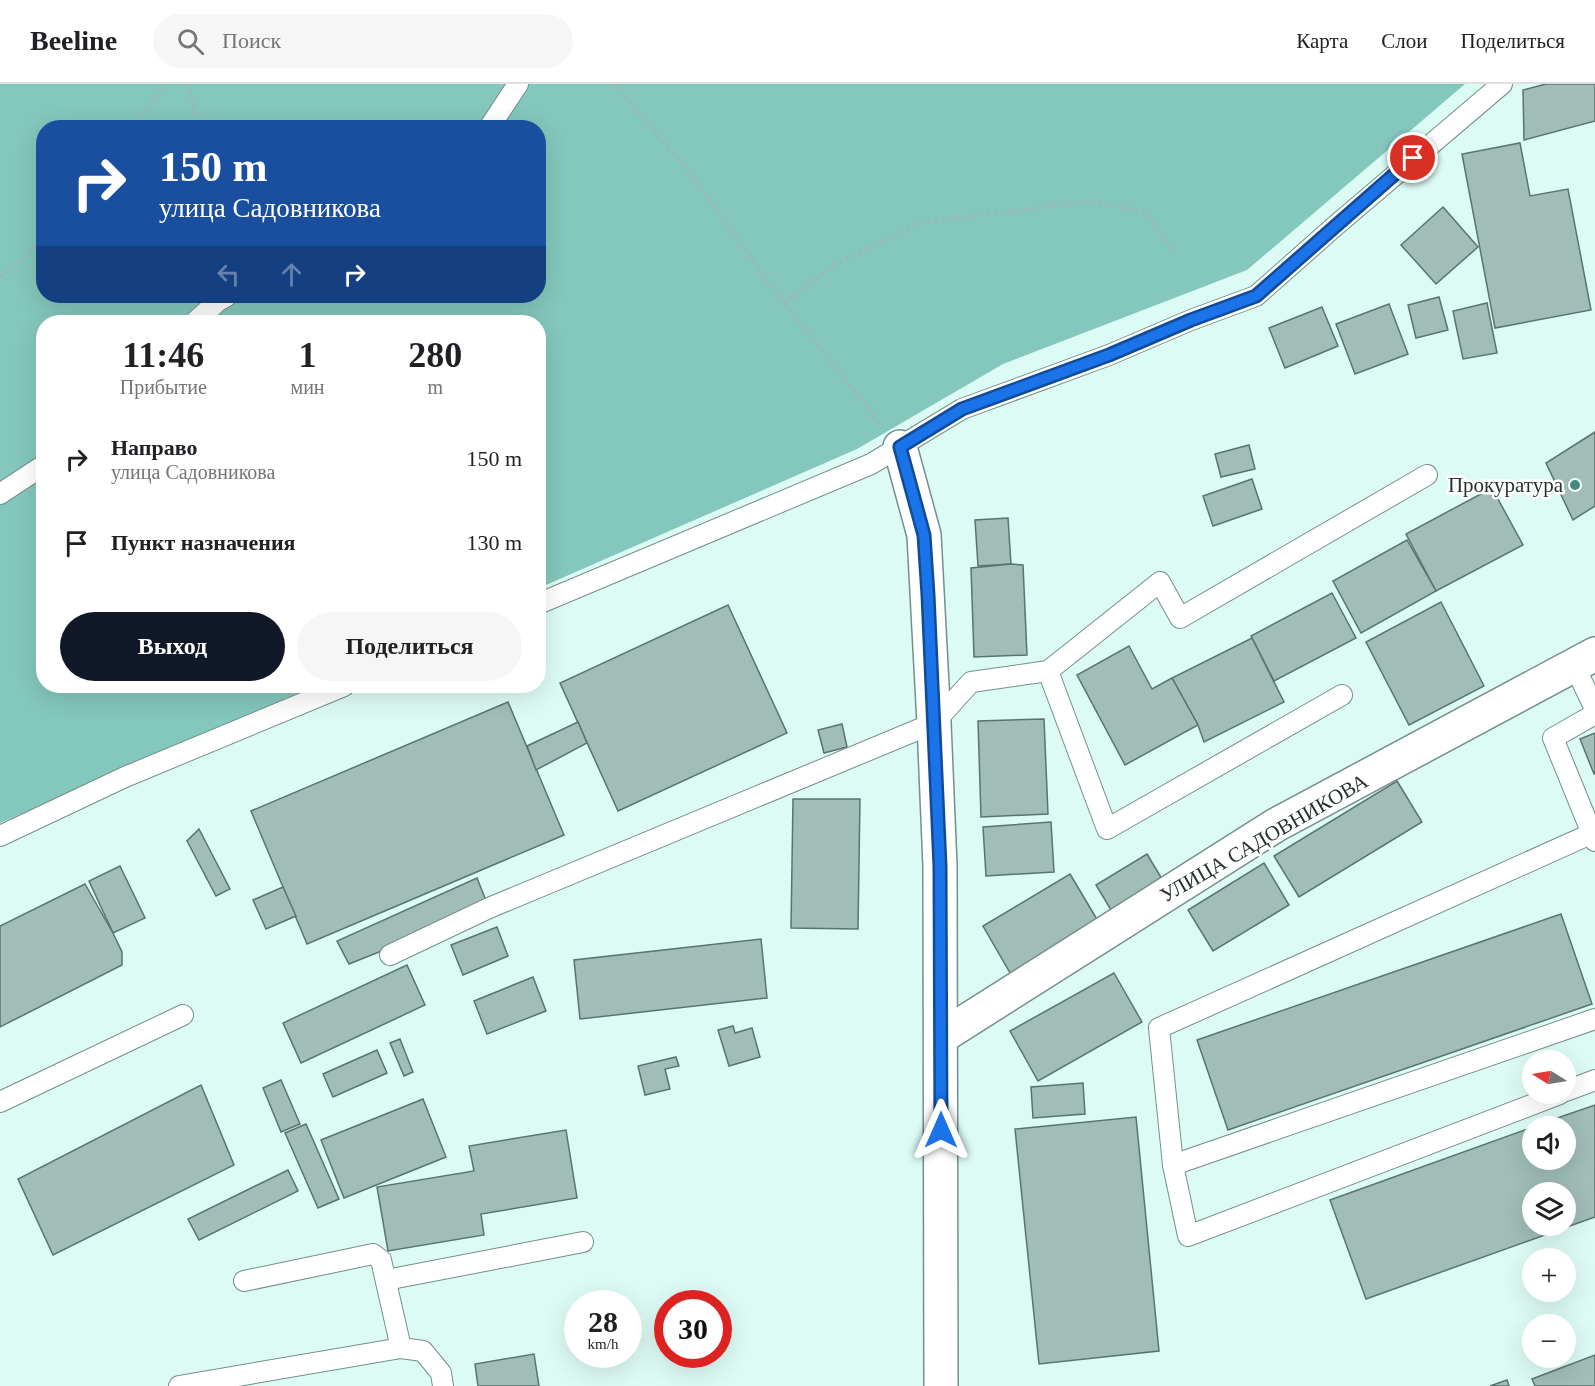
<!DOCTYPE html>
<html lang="ru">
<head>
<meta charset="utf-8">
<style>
  body { margin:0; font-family:Georgia,serif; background:#f6f6f6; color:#202124; height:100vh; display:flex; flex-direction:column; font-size:22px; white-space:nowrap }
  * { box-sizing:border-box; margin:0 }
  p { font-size:20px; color:#757577 }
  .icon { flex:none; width:33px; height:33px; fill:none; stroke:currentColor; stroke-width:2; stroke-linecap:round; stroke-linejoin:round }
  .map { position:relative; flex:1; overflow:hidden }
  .panel { position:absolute; left:36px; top:231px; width:510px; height:378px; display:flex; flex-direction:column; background:#fff; border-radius:24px; box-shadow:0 6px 24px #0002 }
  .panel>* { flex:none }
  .top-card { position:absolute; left:36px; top:36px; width:510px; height:183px; border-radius:24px; box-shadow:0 6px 24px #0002; background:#1a4fa0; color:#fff; overflow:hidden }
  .needle { width:39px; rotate:281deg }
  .fabs { position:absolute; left:1522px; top:966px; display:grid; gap:12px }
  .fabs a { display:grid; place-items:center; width:54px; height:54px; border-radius:50%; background:#fff; box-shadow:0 6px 24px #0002; font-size:30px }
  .speed { position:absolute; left:564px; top:1206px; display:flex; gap:12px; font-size:30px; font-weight:700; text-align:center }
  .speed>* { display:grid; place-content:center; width:78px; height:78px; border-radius:50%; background:#fff; box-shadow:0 6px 24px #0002; line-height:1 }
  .speed small { font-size:15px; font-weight:400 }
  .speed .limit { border:9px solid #d22; background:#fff; color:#111 }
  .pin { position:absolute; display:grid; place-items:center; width:51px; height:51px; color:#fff; margin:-26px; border:3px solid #fff; border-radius:50%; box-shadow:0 2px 6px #0007 }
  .me { position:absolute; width:66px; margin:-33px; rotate:0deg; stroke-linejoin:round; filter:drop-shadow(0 0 4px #0008) }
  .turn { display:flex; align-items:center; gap:21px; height:126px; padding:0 24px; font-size:27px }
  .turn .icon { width:78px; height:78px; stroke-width:2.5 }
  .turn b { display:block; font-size:42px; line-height:51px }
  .lanes { display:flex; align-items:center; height:57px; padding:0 24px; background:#0003; justify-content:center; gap:30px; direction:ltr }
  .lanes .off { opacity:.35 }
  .eta { display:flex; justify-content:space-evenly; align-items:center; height:102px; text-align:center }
  .eta b { font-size:36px; font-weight:700; line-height:42px }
  .action { display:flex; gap:12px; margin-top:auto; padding:12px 24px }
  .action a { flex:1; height:69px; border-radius:36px; background:#111827; color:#fff; font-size:24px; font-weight:700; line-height:69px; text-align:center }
  .action a+a { background:#f6f6f6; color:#202124 }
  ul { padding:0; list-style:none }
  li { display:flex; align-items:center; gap:18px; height:84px; padding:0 24px }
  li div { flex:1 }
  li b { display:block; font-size:22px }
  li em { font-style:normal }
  header { display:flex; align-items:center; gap:36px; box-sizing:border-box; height:84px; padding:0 30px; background:#fff; border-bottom:2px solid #e0e0e0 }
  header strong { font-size:28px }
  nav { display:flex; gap:33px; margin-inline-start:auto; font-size:21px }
  .search { width:420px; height:54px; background:#f6f6f6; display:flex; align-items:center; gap:15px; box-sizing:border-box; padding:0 21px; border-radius:33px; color:#757577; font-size:22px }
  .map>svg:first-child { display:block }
</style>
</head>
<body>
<header>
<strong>Beeline</strong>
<div class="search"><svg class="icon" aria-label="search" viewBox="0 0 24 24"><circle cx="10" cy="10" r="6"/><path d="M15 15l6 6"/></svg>Поиск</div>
<nav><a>Карта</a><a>Слои</a><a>Поделиться</a></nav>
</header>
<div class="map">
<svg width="1595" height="1302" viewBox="0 0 1595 1302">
  <rect width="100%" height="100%" fill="#ddfbf5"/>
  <path fill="#84c7bc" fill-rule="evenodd" d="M 0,0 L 1465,0 L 1247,186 L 1003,280 L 857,365 L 539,504 L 538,238 L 44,238 L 44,602 L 315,602 L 0,739 ZM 44,44 L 538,44 L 538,212 L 44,212 Z"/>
  <g fill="#a0bdb8" stroke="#59746f" stroke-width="1.5" fill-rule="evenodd">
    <polygon points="1546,0 1595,0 1595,38 1595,37 1524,56 1523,6"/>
    <polygon points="1520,59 1530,112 1568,105 1591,226 1495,244 1462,70"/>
    <polygon points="1443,123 1478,163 1436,200 1401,161"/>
    <polygon points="1439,213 1448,246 1416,254 1408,221"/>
    <polygon points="1487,219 1497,269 1463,275 1453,227"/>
    <polygon points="1389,220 1408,270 1355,290 1336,240"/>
    <polygon points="1322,223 1338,262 1285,284 1269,244"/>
    <polygon points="1595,348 1595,422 1573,436 1546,379"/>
    <polygon points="1249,361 1255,385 1221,393 1215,370"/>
    <polygon points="1252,395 1262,425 1213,442 1203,412"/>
    <polygon points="1492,404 1523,461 1436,507 1406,450"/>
    <polygon points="1008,434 1011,480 978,482 975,436"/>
    <polygon points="1407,456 1436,507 1361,549 1333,497"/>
    <polygon points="1011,480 1023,481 1027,571 974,573 971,484"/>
    <polygon points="1332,509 1356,554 1274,597 1251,552"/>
    <polygon points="1441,518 1484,602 1409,641 1366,558"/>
    <polygon points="728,521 787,649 618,727 560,599"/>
    <polygon points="1252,554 1284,618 1204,658 1198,641 1172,594"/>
    <polygon points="1129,562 1152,605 1172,594 1198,641 1125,681 1077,591"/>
    <polygon points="508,618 564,751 307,860 251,727"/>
    <polygon points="1044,635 1048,730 981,733 978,637"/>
    <polygon points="578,638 587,659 536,686 527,662"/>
    <polygon points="842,640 847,663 824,669 818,646"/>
    <polygon points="1595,649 1595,690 1594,690 1580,655"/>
    <polygon points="1397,697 1422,738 1299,813 1274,772"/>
    <polygon points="793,715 860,715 858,845 791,844"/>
    <polygon points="1051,738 1054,788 986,792 983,743"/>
    <polygon points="199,745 230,805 216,812 187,757"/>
    <polygon points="1147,770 1165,800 1114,831 1096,801"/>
    <polygon points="1264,779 1289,821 1213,867 1188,826"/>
    <polygon points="120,782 145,834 113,849 89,797"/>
    <polygon points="1070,790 1101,842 1013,894 983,842"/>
    <polygon points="477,794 489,824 349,880 337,857"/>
    <polygon points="85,800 113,849 122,868 122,881 0,943 0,842"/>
    <polygon points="283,803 296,832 266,845 253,816"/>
    <polygon points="1561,830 1592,920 1228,1046 1197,956"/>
    <polygon points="497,843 508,872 463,891 451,861"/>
    <polygon points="761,855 767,914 580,935 574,876"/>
    <polygon points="407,881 425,921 301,979 283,939"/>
    <polygon points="1114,889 1142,938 1038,997 1010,947"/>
    <polygon points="533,893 546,927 487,950 474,917"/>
    <polygon points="733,942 735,949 752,944 760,973 729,982 718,946"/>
    <polygon points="400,955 413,988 404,992 390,959"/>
    <polygon points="377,966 387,989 333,1013 323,990"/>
    <polygon points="676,973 679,982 665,985 670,1005 645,1011 638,982"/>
    <polygon points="281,996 300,1040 281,1048 263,1004"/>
    <polygon points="1083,999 1085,1030 1033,1034 1031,1003"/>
    <polygon points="201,1001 234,1081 53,1171 18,1095"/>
    <polygon points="423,1015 446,1073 344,1114 321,1056"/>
    <path d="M 1595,1021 L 1595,1133 L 1366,1215 L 1330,1116 L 1533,1043 L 1533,1076 L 1566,1076 L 1566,1042 L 1534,1042 ZM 1533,1108 L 1566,1108 L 1566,1142 L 1533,1142 Z"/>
    <polygon points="1136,1033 1159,1267 1039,1280 1015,1045"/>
    <polygon points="306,1040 339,1115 318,1124 285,1049"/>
    <polygon points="566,1046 577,1114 481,1130 484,1151 388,1167 377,1103 474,1087 469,1062"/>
    <polygon points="288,1086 298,1107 199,1156 188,1135"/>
    <polygon points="534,1270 539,1302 478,1302 475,1280"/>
    <polygon points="1595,1271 1595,1302 1535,1302 1532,1295"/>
    <polygon points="1507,1296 1509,1302 1490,1302"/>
  </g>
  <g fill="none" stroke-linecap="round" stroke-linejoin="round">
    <defs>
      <g id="lane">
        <polyline points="489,44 518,0"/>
        <polyline points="195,238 218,217 227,212"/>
        <polyline points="0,410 44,381"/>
        <polyline points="538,520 871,380 962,325 1109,271 1191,236 1256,212 1334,143 1502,0"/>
        <polyline points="1574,581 1595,625"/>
        <polyline points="1048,587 1160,498 1180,534 1427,391"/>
        <polyline points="1595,630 1553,654 1595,757"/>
        <polyline points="0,752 125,693 344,602"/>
        <polyline points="390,871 489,824 934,639 971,598 1048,587 1107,745 1342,611"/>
        <polyline points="1566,1007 1595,996"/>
        <polyline points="1560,1010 1188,1152 1173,1081 1159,944 1595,748"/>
        <polyline points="0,1018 183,931"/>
        <polyline points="1173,1081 1595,935"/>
        <polyline points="386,1196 583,1158"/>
        <polyline points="244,1197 373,1170 381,1176 401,1264"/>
        <polyline points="179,1302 401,1264 423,1267 441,1289 443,1302"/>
      </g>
      <g id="street">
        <polyline points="900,363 924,451 934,639 940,782 941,1302"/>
        <polyline points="941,953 1276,741 1595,570"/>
      </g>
    </defs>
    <use href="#lane" stroke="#748f8b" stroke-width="22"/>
    <use href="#street" stroke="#748f8b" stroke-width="36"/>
    <g stroke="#9fb7b2" stroke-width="4" stroke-dasharray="3 4.5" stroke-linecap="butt">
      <polyline points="188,0 195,27 197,44"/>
      <polyline points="614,0 689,88 784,219 880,339"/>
      <polyline points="131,44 166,0"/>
      <polyline points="0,193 44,154"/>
      <polyline points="785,219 836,180 918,139 1091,117 1146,128 1171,165"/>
    </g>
    <use href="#lane" stroke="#fff" stroke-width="20"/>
    <use href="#street" stroke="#fff" stroke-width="33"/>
  </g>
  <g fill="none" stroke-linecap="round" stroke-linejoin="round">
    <defs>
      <polyline id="route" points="941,1046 940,782 928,511 924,451 900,363 962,325 1109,271 1191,236 1256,212 1413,74"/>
    </defs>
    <use href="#route" stroke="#114b97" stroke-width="15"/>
    <use href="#route" stroke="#1a73e8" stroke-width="10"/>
  </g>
  <circle fill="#448a80" stroke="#fff" stroke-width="2" cx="1575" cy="401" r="6"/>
  <g text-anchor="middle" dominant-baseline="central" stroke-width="5" stroke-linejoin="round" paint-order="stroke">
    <g font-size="21" fill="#273230" stroke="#fff" text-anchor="end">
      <text x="1563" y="401">Прокуратура</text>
    </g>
    <g font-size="21" fill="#273230" stroke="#fff">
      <text transform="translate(1264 754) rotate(-30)">УЛИЦА САДОВНИКОВА</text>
    </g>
  </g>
</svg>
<div class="fabs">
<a><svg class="needle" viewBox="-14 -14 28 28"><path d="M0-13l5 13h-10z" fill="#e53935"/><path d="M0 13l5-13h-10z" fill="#757577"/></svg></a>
<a><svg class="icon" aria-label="sound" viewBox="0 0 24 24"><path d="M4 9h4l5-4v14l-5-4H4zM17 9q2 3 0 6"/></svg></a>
<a><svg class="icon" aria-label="layers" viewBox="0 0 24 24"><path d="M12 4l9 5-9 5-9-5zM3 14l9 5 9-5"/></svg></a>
<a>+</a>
<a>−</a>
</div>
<div class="speed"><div>28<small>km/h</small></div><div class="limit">30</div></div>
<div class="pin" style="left:1413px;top:74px;background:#d93025"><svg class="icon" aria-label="arrive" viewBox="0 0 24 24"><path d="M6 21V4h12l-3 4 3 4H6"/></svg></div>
<svg class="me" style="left:941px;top:1046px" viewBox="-20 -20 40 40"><path d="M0-17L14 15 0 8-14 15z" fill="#1a73e8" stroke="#fff" stroke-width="4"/></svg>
<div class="top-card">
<div class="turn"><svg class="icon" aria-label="right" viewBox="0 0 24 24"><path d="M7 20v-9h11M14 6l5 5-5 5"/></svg><div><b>150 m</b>улица Садовникова</div></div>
<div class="lanes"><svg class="icon off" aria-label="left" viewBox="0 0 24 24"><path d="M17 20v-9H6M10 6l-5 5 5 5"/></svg><svg class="icon off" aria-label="ahead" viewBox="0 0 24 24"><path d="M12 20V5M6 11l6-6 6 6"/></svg><svg class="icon" aria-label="right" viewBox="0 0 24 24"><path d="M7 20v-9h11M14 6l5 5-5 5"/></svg></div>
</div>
<section class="panel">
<div class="eta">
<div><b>11:46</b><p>Прибытие</p></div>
<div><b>1</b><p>мин</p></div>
<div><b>280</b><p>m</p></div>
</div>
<ul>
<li><svg class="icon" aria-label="right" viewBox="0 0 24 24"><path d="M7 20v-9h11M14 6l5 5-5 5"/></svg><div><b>Направо</b><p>улица Садовникова</p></div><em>150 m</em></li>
<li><svg class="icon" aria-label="arrive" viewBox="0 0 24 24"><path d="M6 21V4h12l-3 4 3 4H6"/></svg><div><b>Пункт назначения</b></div><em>130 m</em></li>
</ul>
<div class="action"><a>Выход</a><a>Поделиться</a></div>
</section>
</div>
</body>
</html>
